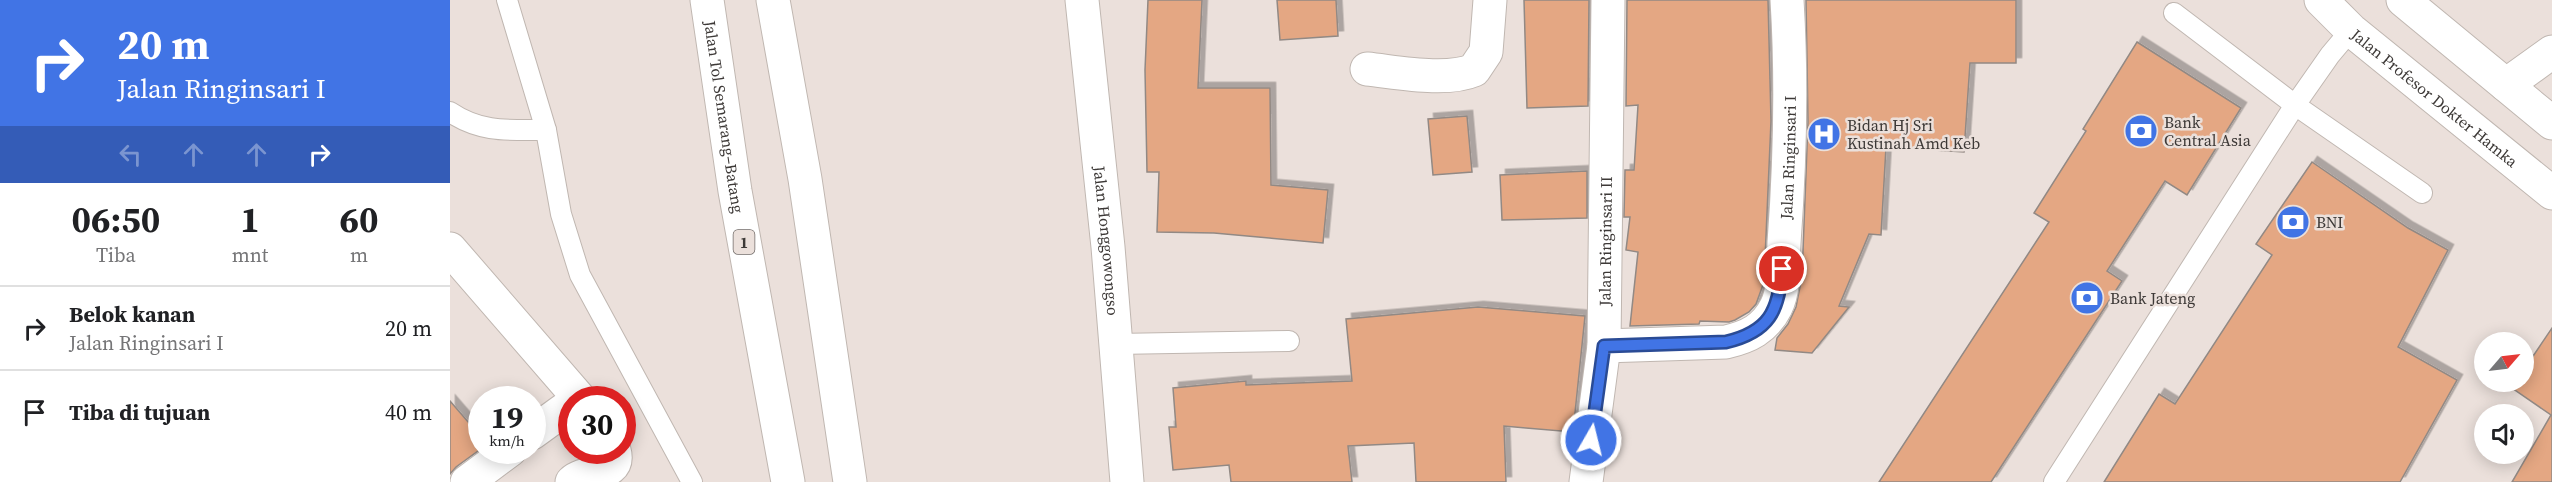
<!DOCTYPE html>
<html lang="id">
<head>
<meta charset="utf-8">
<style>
  body { margin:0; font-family:"Source Serif 4",serif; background:#f6f6f6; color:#202124; height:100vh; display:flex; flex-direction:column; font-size:22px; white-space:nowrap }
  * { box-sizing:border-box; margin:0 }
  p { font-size:20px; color:#757577 }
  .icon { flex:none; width:33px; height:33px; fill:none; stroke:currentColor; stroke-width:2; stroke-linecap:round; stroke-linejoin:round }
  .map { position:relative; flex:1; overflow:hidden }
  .details { display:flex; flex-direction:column; background:#fff; width:450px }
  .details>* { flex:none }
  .banner { background:#4174e5; color:#fff; overflow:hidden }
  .needle { width:39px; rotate:62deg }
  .fabs { position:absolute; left:2024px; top:332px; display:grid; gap:12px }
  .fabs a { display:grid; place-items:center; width:60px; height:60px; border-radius:50%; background:#fff; box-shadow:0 3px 15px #0003; font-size:30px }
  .speed { position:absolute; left:18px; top:386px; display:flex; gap:12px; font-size:30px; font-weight:700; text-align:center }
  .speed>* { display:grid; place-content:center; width:78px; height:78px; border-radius:50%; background:#fff; box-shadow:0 3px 15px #0003; line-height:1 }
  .speed small { font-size:15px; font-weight:400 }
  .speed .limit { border:9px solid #d22; background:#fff; color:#111 }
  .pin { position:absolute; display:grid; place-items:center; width:51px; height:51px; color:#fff; margin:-26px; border:3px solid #fff; border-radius:50%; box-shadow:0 2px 6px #0007 }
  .me { position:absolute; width:66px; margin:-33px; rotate:8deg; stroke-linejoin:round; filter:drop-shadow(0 0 4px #0008) }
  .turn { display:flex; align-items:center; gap:21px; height:126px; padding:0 18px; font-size:27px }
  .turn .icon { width:78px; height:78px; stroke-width:2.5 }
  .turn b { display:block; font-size:42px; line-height:51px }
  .lanes { display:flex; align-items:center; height:57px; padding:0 18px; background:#0003; justify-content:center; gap:30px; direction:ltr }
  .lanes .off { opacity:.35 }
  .eta { display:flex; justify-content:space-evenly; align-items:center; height:102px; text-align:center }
  .eta b { font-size:36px; font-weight:700; line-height:42px }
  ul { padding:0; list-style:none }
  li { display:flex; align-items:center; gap:18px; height:84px; padding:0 18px; border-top:2px solid #e0e0e0 }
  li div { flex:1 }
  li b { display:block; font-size:22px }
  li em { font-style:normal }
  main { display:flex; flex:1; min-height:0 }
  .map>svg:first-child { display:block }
</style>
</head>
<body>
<main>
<section class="details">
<div class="banner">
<div class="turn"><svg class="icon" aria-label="right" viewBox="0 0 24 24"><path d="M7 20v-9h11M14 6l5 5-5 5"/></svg><div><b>20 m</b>Jalan Ringinsari I</div></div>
<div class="lanes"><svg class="icon off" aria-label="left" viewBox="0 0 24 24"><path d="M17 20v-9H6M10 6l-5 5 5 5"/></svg><svg class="icon off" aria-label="ahead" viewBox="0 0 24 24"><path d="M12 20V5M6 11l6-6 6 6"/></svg><svg class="icon off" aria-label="ahead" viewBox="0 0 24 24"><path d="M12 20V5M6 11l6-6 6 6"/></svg><svg class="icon" aria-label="right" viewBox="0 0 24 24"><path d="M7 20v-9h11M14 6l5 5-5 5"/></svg></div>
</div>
<div class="eta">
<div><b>06:50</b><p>Tiba</p></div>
<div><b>1</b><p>mnt</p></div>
<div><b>60</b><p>m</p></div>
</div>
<ul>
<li><svg class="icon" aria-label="right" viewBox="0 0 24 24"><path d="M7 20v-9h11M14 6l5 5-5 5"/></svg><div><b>Belok kanan</b><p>Jalan Ringinsari I</p></div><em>20 m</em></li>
<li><svg class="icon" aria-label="arrive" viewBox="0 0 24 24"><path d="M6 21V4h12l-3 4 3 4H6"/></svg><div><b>Tiba di tujuan</b></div><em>40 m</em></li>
</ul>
</section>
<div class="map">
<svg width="2102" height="482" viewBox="0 0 2102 482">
  <defs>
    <filter id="shadow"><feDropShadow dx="5.5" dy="-5.5" stdDeviation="0" flood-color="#0004"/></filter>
  </defs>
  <rect width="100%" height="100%" fill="#ebe0db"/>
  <g fill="#e4a783" stroke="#928984" stroke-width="1.5" filter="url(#shadow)">
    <polygon points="698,0 752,0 748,88 820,88 821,185 878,190 873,243 764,233 707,232 709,172 697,172 695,70"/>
    <polygon points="827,0 886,0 888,36 830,40"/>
    <polygon points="1074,0 1139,0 1138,106 1077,108"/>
    <polygon points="1177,0 1318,0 1321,121 1314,282 1306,304 1299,312 1285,320 1279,322 1250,321 1249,324 1180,326 1188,252 1176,250 1180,217 1174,217 1175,170 1184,170 1188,105 1176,106"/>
    <polygon points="1356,0 1566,0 1566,63 1520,63 1514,152 1436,147 1431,235 1419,234 1389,306 1399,307 1362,353 1325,350 1327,338 1338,324 1346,307 1352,277 1358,122"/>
    <polygon points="1687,42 1791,108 1737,195 1715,181 1657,271 1672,281 1541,482 1429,482 1599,222 1584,213 1636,131 1633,129"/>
    <polygon points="1017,116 1022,172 983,175 978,119"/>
    <polygon points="1862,162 1958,228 1998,250 1948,347 2007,380 1950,482 1654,482 1709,394 1725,404 1822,255 1806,244"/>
    <polygon points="1137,171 1137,218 1052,220 1050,175"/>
    <polygon points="1028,307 1135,316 1123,432 1054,426 1056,482 966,482 964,443 898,446 902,482 781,482 779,465 723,470 719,427 726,427 723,388 796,381 796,385 902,381 896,319"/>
    <polygon points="2102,328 2102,482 2062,482 2101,415 2062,388 2067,381 2073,381 2073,371"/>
    <polygon points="0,401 32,438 32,448 6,467 0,474"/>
  </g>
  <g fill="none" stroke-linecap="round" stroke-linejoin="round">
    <defs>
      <g id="service">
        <polyline points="57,0 96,130 111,214 130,275 242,482"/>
        <polyline points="1724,13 1845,105 1972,193"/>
        <path d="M 0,112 C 31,133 59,130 96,130"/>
        <polyline points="666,344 839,341"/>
        <polyline points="1604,482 1845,105 1880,55 1901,30"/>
      </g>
      <g id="minor">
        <path d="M 917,69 C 947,72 996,82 1024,70 L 1036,52 L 1040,0"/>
        <polyline points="2056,85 2102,52"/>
        <polyline points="0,249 129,398 128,399"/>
        <path id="s1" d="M 1154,346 L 1276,342 C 1298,337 1315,329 1326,307 C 1335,289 1333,263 1334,243 C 1340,162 1342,81 1337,0"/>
        <polyline points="82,433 122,404"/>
        <polyline points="17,482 60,450"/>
        <path d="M 122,482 C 136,468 172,479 164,450"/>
        <path id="s2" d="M 1136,482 L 1154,346 L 1158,0"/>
      </g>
      <g id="tertiary">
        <path id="s3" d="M 632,0 L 658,247 L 677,482"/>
      </g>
      <g id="primary">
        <path id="s4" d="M 1871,0 L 1901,30 L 2102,193"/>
        <polyline points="1953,0 2102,123"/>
      </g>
      <g id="motorway">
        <path id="s5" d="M 257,0 L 285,191 L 338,482"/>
        <polyline points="323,0 355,179 400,482"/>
      </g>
    </defs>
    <use href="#service" stroke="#c0b7b1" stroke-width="22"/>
    <use href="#minor" stroke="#c0b7b1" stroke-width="35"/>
    <use href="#tertiary" stroke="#c0b7b1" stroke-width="35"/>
    <use href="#primary" stroke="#c0b7b1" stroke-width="35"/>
    <use href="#motorway" stroke="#c0b7b1" stroke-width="35"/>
    <use href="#service" stroke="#fff" stroke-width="20"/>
    <use href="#minor" stroke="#fff" stroke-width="33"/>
    <use href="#tertiary" stroke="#fff" stroke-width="33"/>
    <use href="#primary" stroke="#fff" stroke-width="33"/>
    <use href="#motorway" stroke="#fff" stroke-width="33"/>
  </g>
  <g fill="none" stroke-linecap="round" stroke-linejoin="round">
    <defs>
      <path id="route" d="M 1141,440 L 1154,346 L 1276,342 C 1319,332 1329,311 1332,269"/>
    </defs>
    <use href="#route" stroke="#2a4b95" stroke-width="15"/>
    <use href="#route" stroke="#4174e5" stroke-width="10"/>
  </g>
  <defs>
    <symbol id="bank-disc" viewBox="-11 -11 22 22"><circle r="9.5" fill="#4174e5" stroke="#ebe0db"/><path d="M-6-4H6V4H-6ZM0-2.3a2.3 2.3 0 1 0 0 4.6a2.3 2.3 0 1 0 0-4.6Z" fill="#fff"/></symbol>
    <symbol id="hospital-disc" viewBox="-11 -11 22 22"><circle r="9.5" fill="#4174e5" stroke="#ebe0db"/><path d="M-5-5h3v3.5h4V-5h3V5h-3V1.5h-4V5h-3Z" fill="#fff"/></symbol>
  </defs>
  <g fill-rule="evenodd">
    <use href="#bank-disc" x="1672" y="112" width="38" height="38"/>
    <use href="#hospital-disc" x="1355" y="115" width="38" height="38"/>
    <use href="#bank-disc" x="1824" y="203" width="38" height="38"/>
    <use href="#bank-disc" x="1618" y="279" width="38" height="38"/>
  </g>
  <g text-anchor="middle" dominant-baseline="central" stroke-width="5" stroke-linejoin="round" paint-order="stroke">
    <rect fill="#ebe0db" stroke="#716b68" stroke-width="1.5" x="283.5" y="230" width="21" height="24" rx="4.5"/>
    <g font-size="15" font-weight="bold" fill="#3d3937">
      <text x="294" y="242">1</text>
    </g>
    <g font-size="16" fill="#3d3937" stroke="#ebe0db">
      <text stroke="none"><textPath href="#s4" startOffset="150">Jalan Profesor Dokter Hamka</textPath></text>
      <text stroke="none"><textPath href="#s5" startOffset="118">Jalan Tol Semarang–Batang</textPath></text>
      <text stroke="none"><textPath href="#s1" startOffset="336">Jalan Ringinsari I</textPath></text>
      <text stroke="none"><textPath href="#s3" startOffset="242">Jalan Honggowongso</textPath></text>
      <text stroke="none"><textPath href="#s2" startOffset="242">Jalan Ringinsari II</textPath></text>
    </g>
    <g font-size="16" fill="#3d3937" stroke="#ebe0db" text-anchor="start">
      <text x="1714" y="122">Bank<tspan x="1714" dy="18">Central Asia</tspan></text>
      <text x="1397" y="125">Bidan Hj Sri<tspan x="1397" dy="18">Kustinah Amd Keb</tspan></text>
      <text x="1866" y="222">BNI</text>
      <text x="1660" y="298">Bank Jateng</text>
    </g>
  </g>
</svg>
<div class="fabs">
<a><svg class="needle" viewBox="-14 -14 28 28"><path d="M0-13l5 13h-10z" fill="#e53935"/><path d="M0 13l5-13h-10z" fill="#757577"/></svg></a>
<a><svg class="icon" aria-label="sound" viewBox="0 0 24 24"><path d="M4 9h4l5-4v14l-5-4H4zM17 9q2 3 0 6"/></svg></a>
</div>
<div class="speed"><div>19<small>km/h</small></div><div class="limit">30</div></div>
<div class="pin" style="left:1332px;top:269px;background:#d93025"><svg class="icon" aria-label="arrive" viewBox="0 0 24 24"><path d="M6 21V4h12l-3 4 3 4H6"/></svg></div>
<svg class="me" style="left:1141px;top:440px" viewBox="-20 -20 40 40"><circle r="17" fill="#4174e5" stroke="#fff" stroke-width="3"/><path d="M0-11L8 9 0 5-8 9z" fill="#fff"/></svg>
</div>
</main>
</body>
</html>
